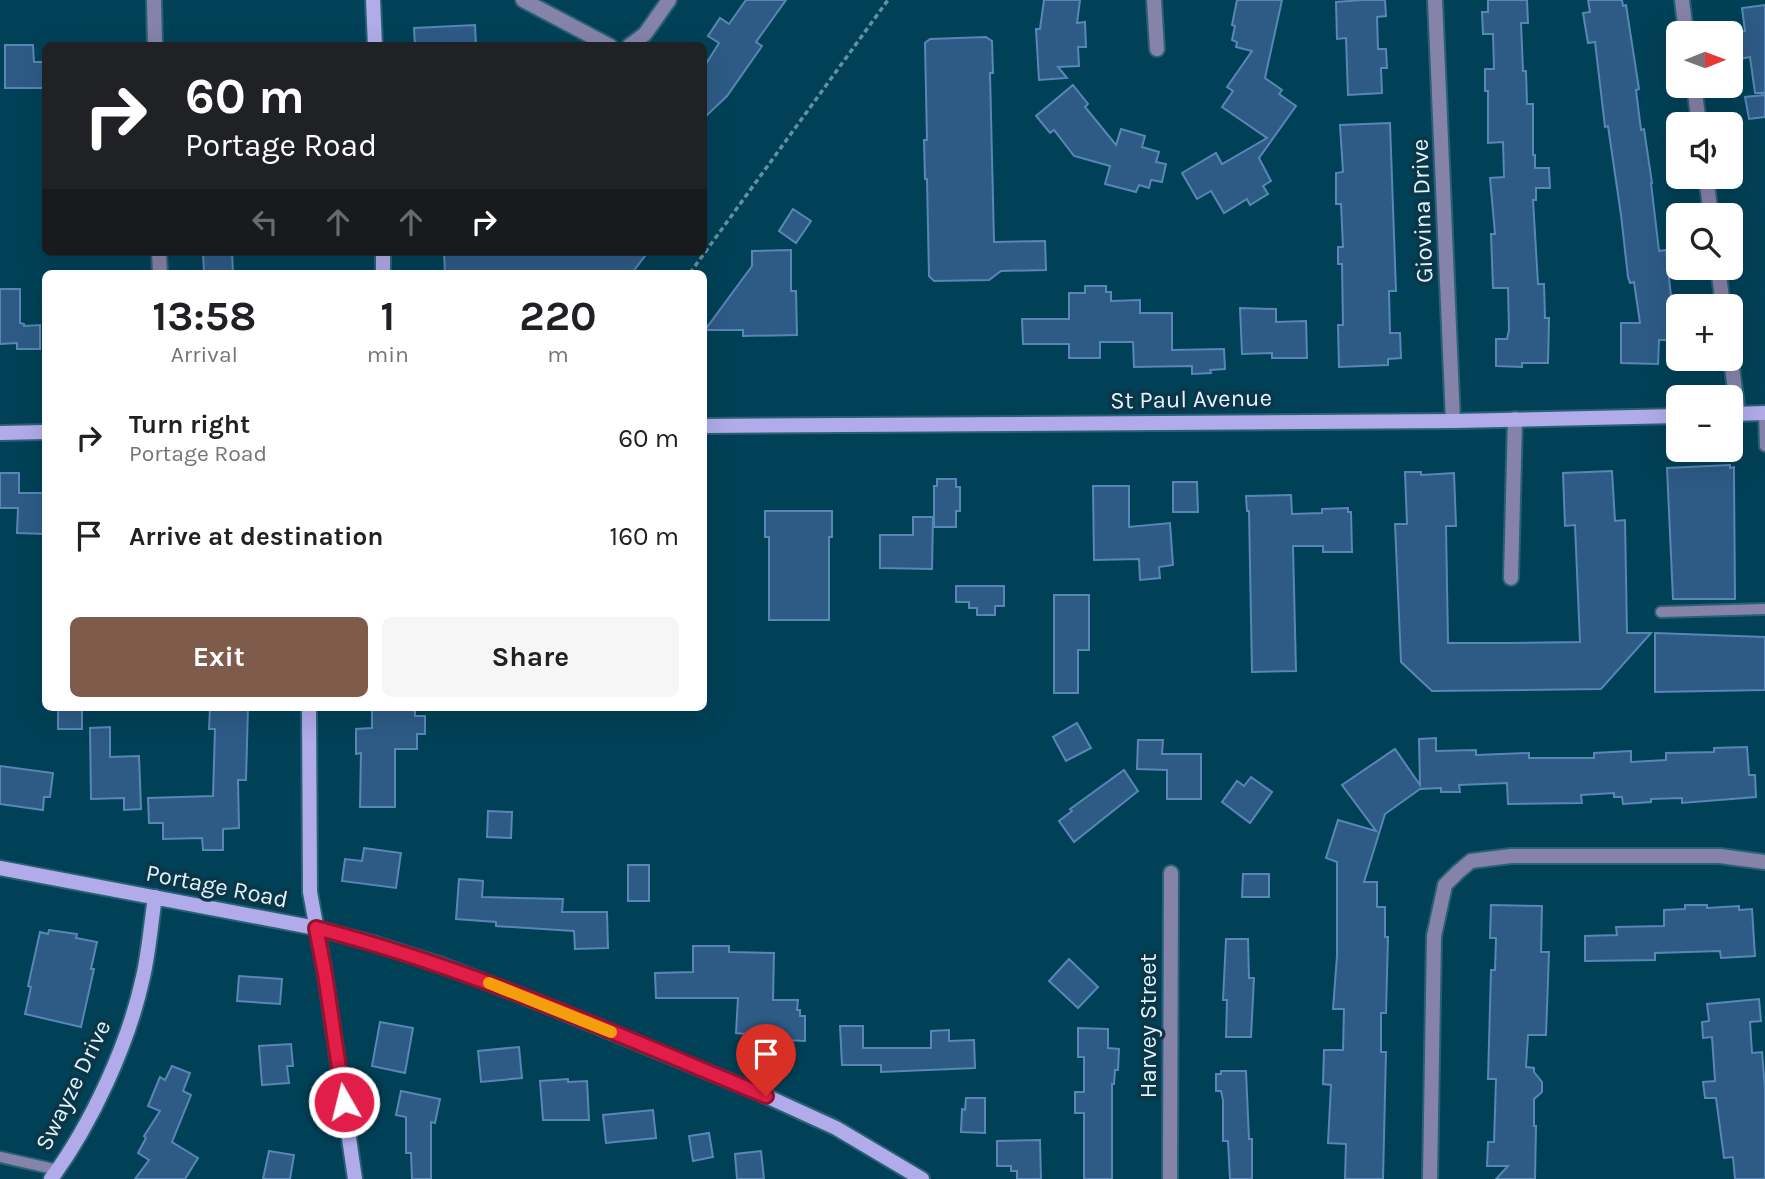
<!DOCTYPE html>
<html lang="en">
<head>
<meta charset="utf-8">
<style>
  body { margin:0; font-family:Karla,sans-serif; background:#f6f6f6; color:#202124; height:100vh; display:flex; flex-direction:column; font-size:26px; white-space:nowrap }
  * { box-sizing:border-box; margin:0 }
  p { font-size:23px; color:#757577 }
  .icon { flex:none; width:38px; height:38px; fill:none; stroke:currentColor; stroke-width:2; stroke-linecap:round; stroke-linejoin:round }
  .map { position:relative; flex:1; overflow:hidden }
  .panel { position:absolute; left:42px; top:270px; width:665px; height:441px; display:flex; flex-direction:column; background:#fff; border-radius:10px; box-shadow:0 7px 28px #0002 }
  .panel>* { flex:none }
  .banner { position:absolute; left:42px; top:42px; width:665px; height:214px; border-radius:10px; box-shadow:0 7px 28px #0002; background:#202124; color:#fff; overflow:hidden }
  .needle { width:46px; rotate:89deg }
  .controls { position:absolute; left:1666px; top:21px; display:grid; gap:14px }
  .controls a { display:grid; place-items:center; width:77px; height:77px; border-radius:10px; background:#fff; box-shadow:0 7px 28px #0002; font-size:35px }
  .pin { position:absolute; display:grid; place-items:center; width:60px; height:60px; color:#fff; margin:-72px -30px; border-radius:50% 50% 50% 0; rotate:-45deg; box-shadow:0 0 7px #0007 }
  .pin .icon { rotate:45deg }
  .me { position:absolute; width:77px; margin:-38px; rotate:352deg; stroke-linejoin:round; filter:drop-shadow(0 0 5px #0008) }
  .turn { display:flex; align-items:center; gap:24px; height:147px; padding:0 28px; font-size:32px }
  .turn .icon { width:91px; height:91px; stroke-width:2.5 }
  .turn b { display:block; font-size:49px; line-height:60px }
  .lanes { display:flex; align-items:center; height:66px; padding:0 28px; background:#0003; justify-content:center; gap:35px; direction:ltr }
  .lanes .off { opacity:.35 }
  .eta { display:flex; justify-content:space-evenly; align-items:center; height:119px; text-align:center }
  .eta b { font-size:42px; font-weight:700; line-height:49px }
  .primary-button { display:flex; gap:14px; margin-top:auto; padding:14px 28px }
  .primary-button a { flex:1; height:80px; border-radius:10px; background:#7e5b4a; color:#fff; font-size:28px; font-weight:700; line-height:80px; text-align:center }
  .primary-button a+a { background:#f6f6f6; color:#202124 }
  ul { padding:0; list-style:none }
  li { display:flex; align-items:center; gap:21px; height:98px; padding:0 28px }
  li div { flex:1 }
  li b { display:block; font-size:26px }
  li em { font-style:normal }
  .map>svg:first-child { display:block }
</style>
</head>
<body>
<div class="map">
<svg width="1765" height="1179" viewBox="0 0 1765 1179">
  <rect width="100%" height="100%" fill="#004157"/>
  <g fill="#2d5b86" stroke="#5887b5" stroke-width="2">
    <polygon points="746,0 786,0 756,42 762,46 727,96 704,118 704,67 719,43 708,36 720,18 729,24"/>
    <polygon points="1044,0 1080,0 1077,23 1085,22 1086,47 1078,47 1079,66 1058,67 1067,78 1039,80 1036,29 1040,29"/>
    <polygon points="1237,0 1282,0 1265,78 1282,90 1279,94 1296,106 1259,158 1271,181 1263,186 1268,194 1250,205 1247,199 1224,213 1211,191 1197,199 1182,173 1216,153 1222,164 1267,138 1222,107 1233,91 1227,87 1252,51 1236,47 1237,42 1232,40 1235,26 1232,25"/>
    <polygon points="1362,0 1385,0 1386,16 1377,17 1378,49 1386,49 1387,68 1381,68 1382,93 1348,95 1346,38 1337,39 1336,2"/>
    <polygon points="1488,0 1527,0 1528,23 1521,23 1523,71 1526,71 1527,104 1533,104 1533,155 1535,155 1535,168 1549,168 1550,188 1536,188 1536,200 1533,200 1538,284 1544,284 1545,318 1549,318 1548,363 1522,363 1522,367 1496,366 1496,339 1507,339 1509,330 1508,288 1493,288 1491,234 1495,234 1490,178 1504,177 1503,142 1488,143 1488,91 1485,91 1485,69 1494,69 1493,34 1483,34 1482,12 1488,12"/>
    <polygon points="1588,0 1622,0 1623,6 1626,5 1639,89 1636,90 1641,130 1644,129 1652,183 1651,183 1659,251 1666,250 1674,324 1674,340 1659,340 1658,364 1621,363 1621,323 1640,323 1634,282 1630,283 1628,277 1621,215 1608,126 1605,127 1595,42 1588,43 1583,13 1590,12"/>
    <polygon points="1765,5 1765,93 1755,93 1750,57 1740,59 1737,32 1745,31 1742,8"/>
    <polygon points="475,25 476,46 415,46 414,28"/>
    <polygon points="986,37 992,41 993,73 990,73 994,242 1045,241 1046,270 1001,271 989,280 934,281 929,276 927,179 925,179 924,140 927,140 925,43 930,39"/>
    <polygon points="5,45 33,45 34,62 46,62 46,88 5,88"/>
    <polygon points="1073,85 1088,104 1085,107 1116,145 1121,129 1145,136 1142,147 1159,152 1156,162 1166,164 1162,182 1151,180 1149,188 1139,185 1136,192 1105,184 1110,166 1074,156 1054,130 1050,133 1036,116"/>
    <polygon points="1765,95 1765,117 1749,119 1745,97"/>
    <polygon points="1390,123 1396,291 1389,291 1390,333 1400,333 1401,358 1388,359 1388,365 1339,367 1338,325 1343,325 1342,264 1338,264 1338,247 1343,247 1341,204 1336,204 1336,173 1343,172 1340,125"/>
    <polygon points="793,209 811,221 796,243 779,231"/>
    <polygon points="791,250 791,291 796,291 797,335 743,336 743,330 705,330 752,266 752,251"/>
    <polygon points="203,252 232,252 233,273 204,273"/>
    <polygon points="444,252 648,252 632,273 445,273"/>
    <polygon points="1085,286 1106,286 1106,292 1111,292 1111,301 1140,300 1140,313 1172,313 1172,350 1224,349 1225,369 1210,370 1211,373 1192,374 1192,366 1134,367 1133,342 1100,342 1100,358 1069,358 1069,344 1023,344 1022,319 1069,319 1069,293 1085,293"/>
    <polygon points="0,289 20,289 20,323 24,324 24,326 40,325 40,349 17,349 17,343 0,344"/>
    <polygon points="1240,308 1276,309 1276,322 1306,321 1307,358 1272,358 1272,353 1242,354"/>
    <polygon points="1730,465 1730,468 1734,467 1734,478 1735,599 1673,599 1667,468"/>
    <polygon points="1612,471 1615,521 1625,520 1627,633 1651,633 1601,689 1432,691 1401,662 1395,524 1407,524 1405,472 1421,472 1421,475 1454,473 1456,526 1446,526 1448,643 1510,643 1580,642 1575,525 1565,526 1563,473"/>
    <polygon points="0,473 19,473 19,493 46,493 46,534 17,533 18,508 0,508"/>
    <polygon points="937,479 956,479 956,487 960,487 960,511 956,511 956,527 934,527 934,486 937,486"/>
    <polygon points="1173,482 1197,482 1198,512 1173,512"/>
    <polygon points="1093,486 1129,486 1129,527 1170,523 1173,565 1159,567 1160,578 1140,580 1139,559 1094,560"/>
    <polygon points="1291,495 1292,514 1322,513 1322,509 1348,508 1348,512 1351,512 1352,552 1323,552 1323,546 1293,546 1296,671 1252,672 1249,511 1247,511 1246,496"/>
    <polygon points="765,511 832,511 832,537 829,537 829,620 769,620 769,537 765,537"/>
    <polygon points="913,517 933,517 932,569 880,568 880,535 913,535"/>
    <polygon points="956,586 1004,586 1004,606 995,606 995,615 977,615 977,608 969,608 969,602 956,602"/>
    <polygon points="1054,595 1089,595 1089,650 1078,650 1078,693 1054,693"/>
    <polygon points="1655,633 1765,637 1765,690 1655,692"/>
    <rect x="58" y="707" width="24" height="22"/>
    <polygon points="210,707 248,707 246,780 238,780 239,828 223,829 223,850 203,850 202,838 163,839 163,823 149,823 148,798 213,796 215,729 209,729"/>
    <polygon points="372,707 415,707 415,716 425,716 425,734 417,734 417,749 395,749 395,807 360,807 361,753 356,754 356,729 372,728"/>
    <polygon points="1077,723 1091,748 1066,761 1053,737"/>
    <polygon points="110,727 110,757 139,756 141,809 124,810 124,798 91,799 90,728"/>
    <polygon points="1436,738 1436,751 1476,750 1476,755 1529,753 1529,758 1594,758 1594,753 1631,751 1631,762 1666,760 1666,753 1714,752 1714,748 1747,747 1749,775 1755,775 1756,797 1682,803 1682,798 1651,799 1651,802 1623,804 1622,797 1614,797 1614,793 1581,795 1582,803 1508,804 1507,783 1459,785 1460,792 1441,792 1441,788 1420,789 1385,814 1364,882 1377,882 1377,907 1385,907 1385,937 1388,937 1386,1013 1381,1013 1381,1052 1386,1052 1383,1179 1345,1179 1346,1144 1328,1143 1331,1085 1323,1084 1324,1050 1343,1050 1344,1009 1333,1009 1337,956 1337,862 1326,858 1338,820 1376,831 1342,785 1395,749 1420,785 1419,739"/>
    <polygon points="1138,740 1163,740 1162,754 1201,754 1201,799 1167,799 1167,770 1137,769"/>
    <polygon points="0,766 53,773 50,797 44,797 43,810 0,804"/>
    <polygon points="1124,770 1138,791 1074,842 1059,821 1072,811 1070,809"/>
    <polygon points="1251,777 1272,792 1250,823 1222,802 1237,781 1244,786"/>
    <polygon points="488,811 512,812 511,838 487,837"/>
    <polygon points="364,848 401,853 396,888 342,881 345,859 362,861"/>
    <rect x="628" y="865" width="21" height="36"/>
    <polygon points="1243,874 1269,874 1269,897 1242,897"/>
    <polygon points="459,879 483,881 482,897 563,899 562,912 607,912 608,948 575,949 574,931 496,926 496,922 456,919"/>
    <polygon points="1491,905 1542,906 1541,952 1549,952 1546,1035 1528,1035 1526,1067 1534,1068 1534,1072 1542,1082 1542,1092 1534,1099 1534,1126 1536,1126 1535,1179 1496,1179 1508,1166 1487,1166 1488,1142 1494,1142 1496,1079 1488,1079 1491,970 1495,970 1496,938 1490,938"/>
    <polygon points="1685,905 1707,905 1707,908 1739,906 1739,910 1752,909 1755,956 1721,958 1720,951 1655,953 1655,960 1585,961 1585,936 1617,935 1616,927 1664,926 1664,910 1685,909"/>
    <polygon points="49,930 77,934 76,938 97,942 91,969 94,969 81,1027 25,1014 31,987 28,986 40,932 48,934"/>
    <polygon points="1226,939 1248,939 1249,978 1254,978 1251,1037 1226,1037 1227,1000 1223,1000"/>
    <polygon points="693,946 729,946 729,952 774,953 773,1000 798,1000 797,1010 800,1010 800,1016 805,1016 805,1041 745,1038 745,1034 736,1033 738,998 656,998 655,973 693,972"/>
    <polygon points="1069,959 1098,987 1078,1008 1049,981"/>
    <polygon points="239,976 282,979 280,1004 237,1001"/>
    <polygon points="1759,999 1761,1021 1750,1022 1752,1053 1762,1052 1765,1088 1765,1179 1735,1179 1733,1157 1724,1158 1716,1098 1705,1098 1703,1082 1715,1081 1712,1037 1703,1038 1702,1022 1709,1021 1707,1004"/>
    <polygon points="380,1022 413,1028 405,1073 372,1066"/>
    <polygon points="840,1026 863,1026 863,1048 931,1048 931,1031 949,1030 949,1041 974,1040 975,1068 881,1072 881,1065 842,1065"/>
    <polygon points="1078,1028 1108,1029 1108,1048 1119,1049 1118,1070 1115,1070 1114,1084 1112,1084 1112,1179 1084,1179 1084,1113 1075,1113 1075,1092 1084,1092 1084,1057 1078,1057"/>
    <polygon points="291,1044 293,1066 287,1066 289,1083 262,1085 259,1046"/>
    <polygon points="519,1047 522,1078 481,1082 478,1051"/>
    <polygon points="172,1066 190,1073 183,1091 191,1095 172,1142 198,1158 185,1179 135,1179 149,1160 138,1153 146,1138 144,1136 160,1111 148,1106 160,1077 165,1080"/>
    <polygon points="1221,1071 1246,1071 1249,1139 1252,1139 1252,1179 1230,1179 1228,1141 1223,1141 1223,1100 1221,1091 1216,1091 1216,1074 1221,1074"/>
    <polygon points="568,1079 568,1082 587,1081 589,1120 543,1120 540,1081"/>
    <polygon points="401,1091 440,1099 435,1123 431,1122 431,1179 412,1179 411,1153 406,1153 406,1117 396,1115"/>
    <polygon points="966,1098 985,1098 985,1133 961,1132 962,1109 965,1110"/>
    <polygon points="653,1110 656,1138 606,1143 603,1115"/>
    <polygon points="709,1133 713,1157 693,1161 689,1136"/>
    <polygon points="1040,1140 1041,1179 1017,1179 1017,1171 1011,1171 1011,1166 997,1166 997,1141"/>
    <polygon points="269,1151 294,1155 290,1179 263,1179"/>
    <polygon points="761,1151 764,1179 737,1179 735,1154"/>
  </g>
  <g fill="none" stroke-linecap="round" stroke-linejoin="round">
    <defs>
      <g id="lane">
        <polyline points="1764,413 1765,446"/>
        <polyline points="1661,612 1765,609"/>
        <polyline points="0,1157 58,1170"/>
      </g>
      <g id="street">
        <polyline points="154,0 155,46"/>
        <polyline points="523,0 610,46"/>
        <polyline points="1154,0 1157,49"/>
        <polyline points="1435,0 1453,421"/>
        <polyline points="1682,0 1686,33"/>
        <polyline points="629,46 645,34 669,0"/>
        <polyline points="1694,86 1699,124"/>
        <polyline points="1706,177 1711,215"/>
        <polyline points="159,252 160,273"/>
        <polyline points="1718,268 1723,306"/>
        <polyline points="1731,359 1738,414"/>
        <polyline points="1511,578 1515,419"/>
        <polyline points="1170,1179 1171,873"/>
        <polyline points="1430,1179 1434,936 1445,885 1458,872 1471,861 1511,856 1720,856 1765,862"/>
      </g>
      <g id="secondary">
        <polyline points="373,0 375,46"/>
        <polyline points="383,252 383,273"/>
        <polyline points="1731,414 1765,413"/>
        <polyline points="704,426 1453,421 1678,416"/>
        <polyline points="0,433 46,432"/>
        <polyline points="309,707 310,892 325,974 355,1179"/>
        <polyline points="0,868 316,928 376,944 439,964 545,1005 766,1096 836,1128 922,1179"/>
        <path d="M 51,1179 C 91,1125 129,1043 143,977 C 149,951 151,923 155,897"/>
      </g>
    </defs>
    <use href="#lane" stroke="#286175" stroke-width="14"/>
    <use href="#street" stroke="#286175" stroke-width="18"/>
    <use href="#secondary" stroke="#286175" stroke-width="18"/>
    <polyline stroke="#6391a1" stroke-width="3.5" stroke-dasharray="5 3.5" stroke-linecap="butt" points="690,273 888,0"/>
    <use href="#lane" stroke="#8683aa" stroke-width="10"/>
    <use href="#street" stroke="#8683aa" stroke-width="14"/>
    <use href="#secondary" stroke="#b1abea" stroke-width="14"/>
  </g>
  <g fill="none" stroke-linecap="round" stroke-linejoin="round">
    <defs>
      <path id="route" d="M 344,1102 L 325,974 L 316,928 C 471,968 618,1035 766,1096"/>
    </defs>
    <use href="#route" stroke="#92132f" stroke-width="18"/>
    <use href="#route" stroke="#e11d48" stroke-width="12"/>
    <polyline stroke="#f59e0b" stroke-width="12" points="489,983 611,1032"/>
  </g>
  <g text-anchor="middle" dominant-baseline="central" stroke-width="7" stroke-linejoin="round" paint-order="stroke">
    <g font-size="24" fill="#def3fd" stroke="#0c3545">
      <text transform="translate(1422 211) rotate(-92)">Giovina Drive</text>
      <text transform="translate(1191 399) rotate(-1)">St Paul Avenue</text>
      <text transform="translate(217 886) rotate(11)">Portage Road</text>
      <text transform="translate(1148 1026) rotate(-90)">Harvey Street</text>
      <text transform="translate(73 1085) rotate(-64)">Swayze Drive</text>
    </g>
  </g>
</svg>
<div class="controls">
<a><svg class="needle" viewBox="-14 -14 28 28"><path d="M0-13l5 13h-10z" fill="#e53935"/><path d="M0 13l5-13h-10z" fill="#757577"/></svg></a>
<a><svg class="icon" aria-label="sound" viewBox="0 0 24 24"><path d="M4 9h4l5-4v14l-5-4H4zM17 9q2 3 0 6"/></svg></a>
<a><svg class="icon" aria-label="search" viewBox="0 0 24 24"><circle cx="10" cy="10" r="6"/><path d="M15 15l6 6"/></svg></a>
<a>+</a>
<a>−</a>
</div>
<div class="pin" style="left:766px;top:1096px;background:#d93025"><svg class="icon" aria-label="arrive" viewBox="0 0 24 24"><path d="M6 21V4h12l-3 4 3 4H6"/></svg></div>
<svg class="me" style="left:344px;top:1102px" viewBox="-20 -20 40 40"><circle r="17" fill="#e11d48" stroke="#fff" stroke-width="3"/><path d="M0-11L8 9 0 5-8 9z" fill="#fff"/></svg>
<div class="banner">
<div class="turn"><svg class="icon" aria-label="right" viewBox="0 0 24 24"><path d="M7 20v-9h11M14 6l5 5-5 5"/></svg><div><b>60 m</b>Portage Road</div></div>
<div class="lanes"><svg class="icon off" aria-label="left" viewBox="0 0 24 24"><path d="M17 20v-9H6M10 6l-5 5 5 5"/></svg><svg class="icon off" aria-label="ahead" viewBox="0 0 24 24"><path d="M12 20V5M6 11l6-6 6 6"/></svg><svg class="icon off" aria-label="ahead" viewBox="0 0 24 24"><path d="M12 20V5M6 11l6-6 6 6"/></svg><svg class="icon" aria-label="right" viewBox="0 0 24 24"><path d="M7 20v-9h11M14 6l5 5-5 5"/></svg></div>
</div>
<section class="panel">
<div class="eta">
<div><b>13:58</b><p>Arrival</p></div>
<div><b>1</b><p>min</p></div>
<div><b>220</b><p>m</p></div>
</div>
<ul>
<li><svg class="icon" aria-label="right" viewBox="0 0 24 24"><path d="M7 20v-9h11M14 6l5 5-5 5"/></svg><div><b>Turn right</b><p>Portage Road</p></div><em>60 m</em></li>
<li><svg class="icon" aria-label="arrive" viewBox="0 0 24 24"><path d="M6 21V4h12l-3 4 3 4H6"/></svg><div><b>Arrive at destination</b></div><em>160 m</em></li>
</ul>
<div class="primary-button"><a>Exit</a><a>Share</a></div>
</section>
</div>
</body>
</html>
